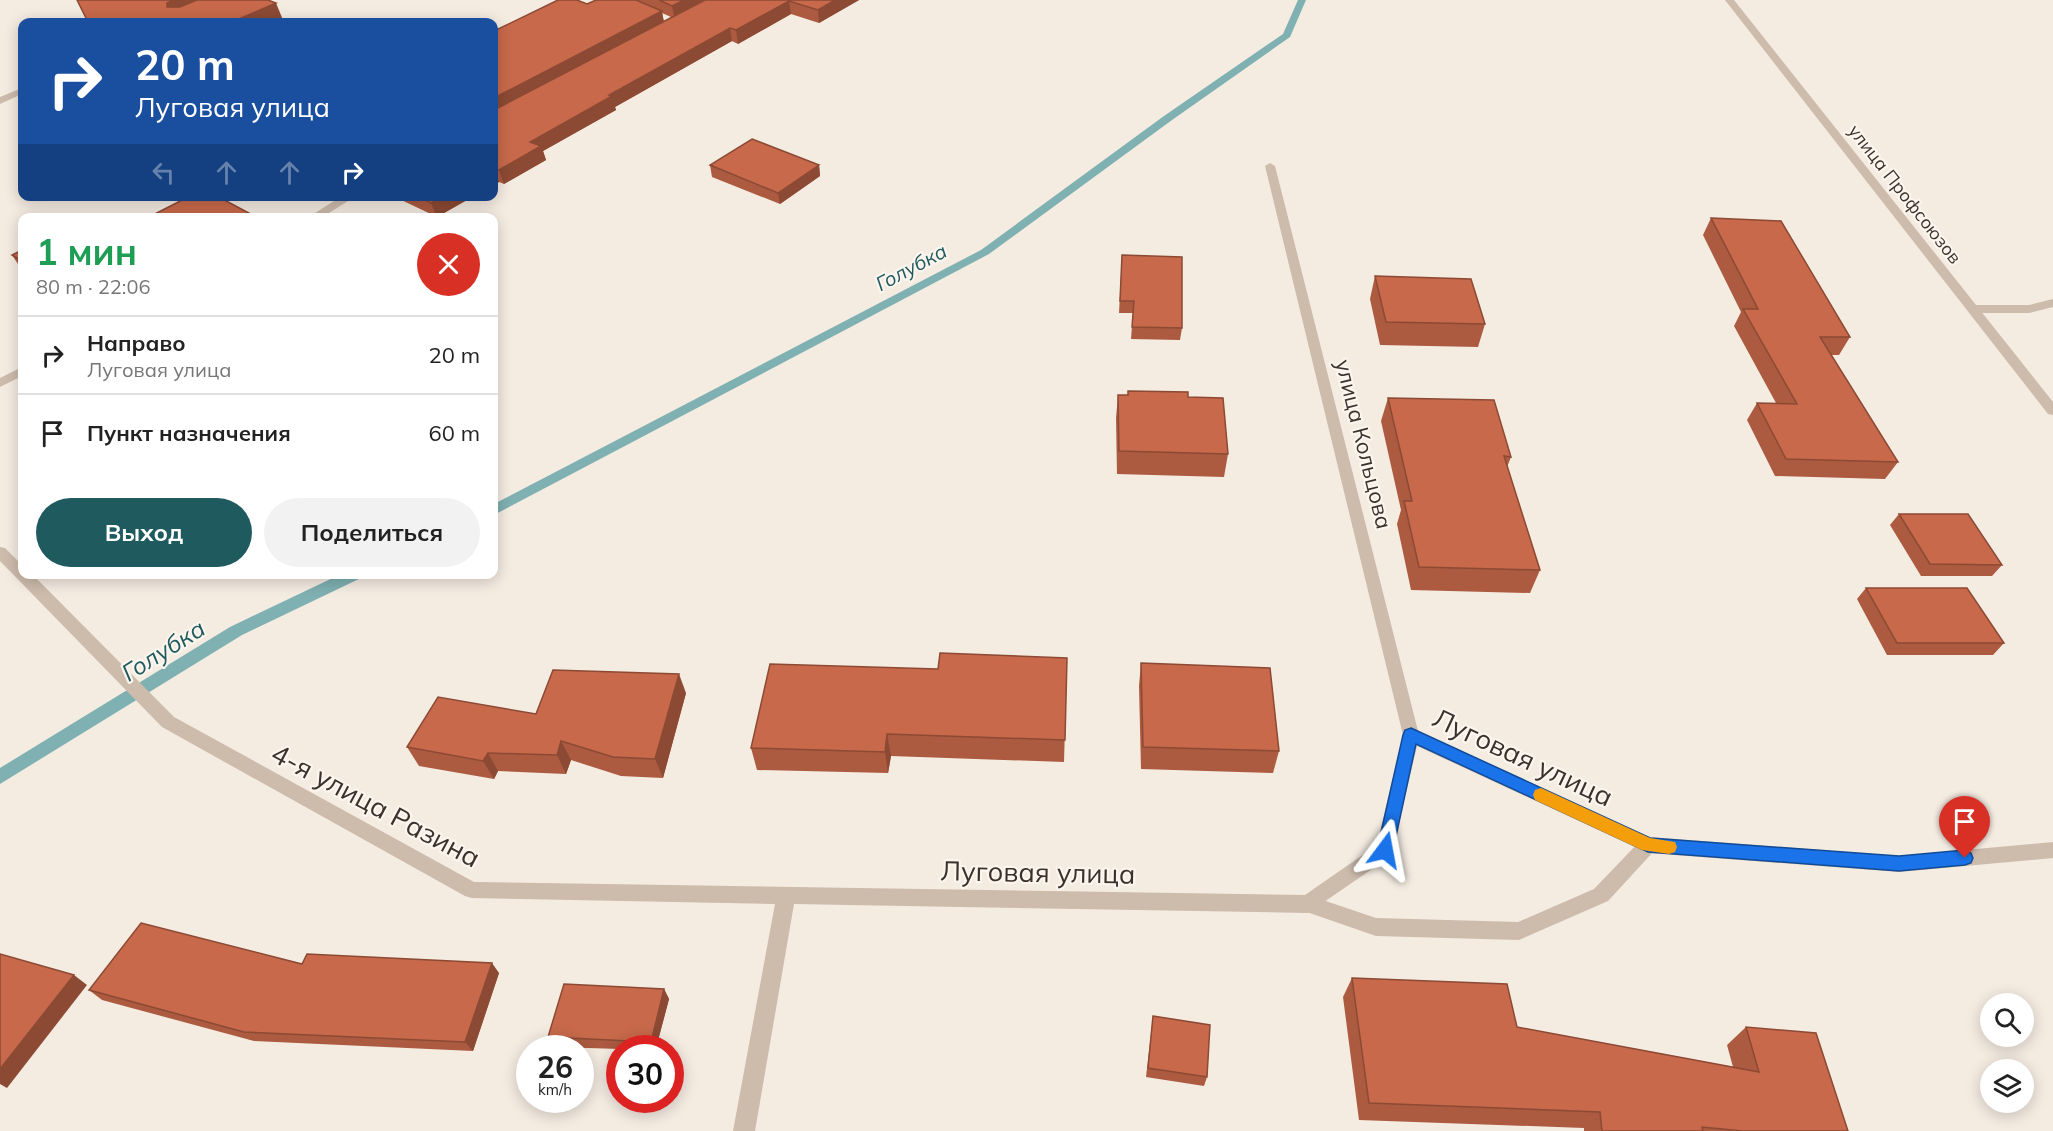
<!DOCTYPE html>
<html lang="ru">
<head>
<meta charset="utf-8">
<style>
  body { margin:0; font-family:Mulish,sans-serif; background:#f2f2f2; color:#222; height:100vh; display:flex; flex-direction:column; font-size:22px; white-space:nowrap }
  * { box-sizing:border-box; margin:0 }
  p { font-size:20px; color:#767676 }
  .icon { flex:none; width:33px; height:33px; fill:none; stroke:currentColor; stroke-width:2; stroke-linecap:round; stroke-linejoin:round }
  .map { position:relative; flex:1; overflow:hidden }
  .panel { position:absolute; left:18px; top:213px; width:480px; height:366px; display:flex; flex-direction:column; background:#fff; border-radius:12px; box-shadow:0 3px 15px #0003 }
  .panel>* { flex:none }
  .top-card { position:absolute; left:18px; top:18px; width:480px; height:183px; border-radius:12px; box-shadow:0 3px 15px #0003; background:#1a4fa0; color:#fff; overflow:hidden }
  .tools { position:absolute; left:1980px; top:993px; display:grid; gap:12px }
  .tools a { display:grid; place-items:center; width:54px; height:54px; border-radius:50%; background:#fff; box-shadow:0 3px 15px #0003; font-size:30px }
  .speed { position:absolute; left:516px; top:1035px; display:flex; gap:12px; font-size:30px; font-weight:700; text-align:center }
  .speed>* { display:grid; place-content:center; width:78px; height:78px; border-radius:50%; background:#fff; box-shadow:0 3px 15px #0003; line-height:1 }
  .speed small { font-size:15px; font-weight:400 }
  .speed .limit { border:9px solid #d22; background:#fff; color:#111 }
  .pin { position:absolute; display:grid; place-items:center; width:51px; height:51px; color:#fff; margin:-62px -26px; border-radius:50% 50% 50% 0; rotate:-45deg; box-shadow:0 0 6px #0007 }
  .pin .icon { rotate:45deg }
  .me { position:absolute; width:66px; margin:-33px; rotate:13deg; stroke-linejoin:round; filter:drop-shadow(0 0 4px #0008) }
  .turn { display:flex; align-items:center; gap:21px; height:126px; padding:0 18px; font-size:27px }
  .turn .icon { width:78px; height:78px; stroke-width:2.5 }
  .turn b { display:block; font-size:42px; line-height:51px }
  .lanes { display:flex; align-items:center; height:57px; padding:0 18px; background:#0003; justify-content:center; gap:30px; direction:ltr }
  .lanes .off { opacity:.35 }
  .round { display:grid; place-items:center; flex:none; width:63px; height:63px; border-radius:32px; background:#f2f2f2 }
  .overview { display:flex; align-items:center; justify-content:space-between; height:102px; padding:0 18px }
  h1 { font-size:36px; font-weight:700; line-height:45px; color:#1e9e55 }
  .primary-button { display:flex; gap:12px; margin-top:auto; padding:12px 18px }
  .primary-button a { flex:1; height:69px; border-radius:36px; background:#1f5a5e; color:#fff; font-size:24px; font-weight:700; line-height:69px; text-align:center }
  .primary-button a+a { background:#f2f2f2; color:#222 }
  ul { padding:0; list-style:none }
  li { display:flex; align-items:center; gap:18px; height:78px; padding:0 18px; border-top:2px solid #e0e0e0 }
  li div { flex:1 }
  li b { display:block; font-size:22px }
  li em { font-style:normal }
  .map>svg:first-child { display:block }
</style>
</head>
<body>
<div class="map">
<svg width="2053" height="1131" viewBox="0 0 2053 1131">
  <rect width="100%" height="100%" fill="#f4ebe1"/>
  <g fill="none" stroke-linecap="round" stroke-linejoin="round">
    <g fill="#7fb0b2" fill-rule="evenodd">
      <polygon points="1298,0 1306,0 1290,37 1172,120 989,254 494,515 494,504 981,250 1164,116 1283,34"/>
      <polygon points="341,574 363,574 361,578 242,635 0,784 0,768 230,627"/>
    </g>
    <g fill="#cdbbac" fill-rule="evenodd">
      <polygon points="22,88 22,94 0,104 0,97"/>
      <polygon points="1648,837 1654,839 1657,845 1654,851 1608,901 1519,940 1376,936 1301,910 1299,904 1301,898 1308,895 1376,918 1518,922 1594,889 1642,839"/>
    </g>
    <g fill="#cdbbac" fill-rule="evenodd">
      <polygon points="1270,163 1275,166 1418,731 1650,837 1899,856 2053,842 2053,858 1899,872 1648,853 1417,746 1391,856 1308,913 794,904 755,1131 733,1131 775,904 472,898 465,896 162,727 0,561 0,547 5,548 22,565 22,574 32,574 174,717 474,882 1305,895 1377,845 1403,735 1265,166"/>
      <polygon points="342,196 356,196 321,218 307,218"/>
      <polygon points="2053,299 2053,307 2029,313 1973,313 1967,309 1973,305 2029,305"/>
      <polygon points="22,367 22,376 0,387 0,378"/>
    </g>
    <polygon fill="#cdbbac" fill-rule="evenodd" points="1725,0 1734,0 2053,402 2053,415 2048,414"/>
  </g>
  <g fill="#ac5a40" fill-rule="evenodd">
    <path d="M 596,0 L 859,0 L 819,23 L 791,14 L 738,44 L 732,41 L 615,107 L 616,110 L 543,151 L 546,160 L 504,184 L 499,182 L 494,185 L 494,31 L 587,4 ZM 662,13 L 671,17 L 664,21 Z"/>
    <polygon points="710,165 819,165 820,176 780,204 712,177"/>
    <polygon points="393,196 474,196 437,217"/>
    <polygon points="1711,218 1850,337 1839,355 1831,355 1898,462 1885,479 1775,476 1747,420 1757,403 1776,403 1734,326 1741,312 1703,235"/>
    <polygon points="22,250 22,268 20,267 12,255"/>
    <polygon points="1122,255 1182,328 1180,340 1131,339 1133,313 1119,313"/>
    <polygon points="1375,276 1485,324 1478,347 1380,345 1370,299"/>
    <polygon points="1118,395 1188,397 1228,454 1224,477 1117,474 1116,418"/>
    <polygon points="1388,398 1511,457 1507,467 1540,570 1530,593 1411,590 1397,524 1401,510 1381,421"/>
    <polygon points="1899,514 2002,565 1992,576 1921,576 1890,525"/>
    <polygon points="1866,588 2004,643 1993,655 1887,655 1857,599"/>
    <polygon points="1067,658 1064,762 891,756 888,773 757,770 751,748 938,669"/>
    <polygon points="1141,663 1279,751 1273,773 1141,769 1139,686"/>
    <polygon points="686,693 663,778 621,776 571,760 566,774 498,771 494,779 419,766 407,747 536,714"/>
    <polygon points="302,964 499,973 473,1051 254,1041 102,1000 89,990"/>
    <polygon points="1352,978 1517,1027 1733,1067 1727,1045 1746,1027 1848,1131 1584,1131 1584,1128 1359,1120 1343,997"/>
    <polygon points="664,989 669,999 656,1048 620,1048 620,1049 555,1047 548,1037"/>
    <polygon points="1153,1016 1207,1077 1204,1086 1146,1077"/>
  </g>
  <g fill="#8c4a34">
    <polygon points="174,0 220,0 175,20 167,7 167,3"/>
    <polygon points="684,0 711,0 675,19 672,6"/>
    <polygon points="835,0 859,0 819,23 818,10"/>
    <polygon points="789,1 791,14 738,44 736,30"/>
    <polygon points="276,3 283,20 277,22 232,22"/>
    <polygon points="662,11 664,25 494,115 494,98"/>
    <polygon points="730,28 732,41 615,107 616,110 543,151 546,160 504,184 499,170 530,142 609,95"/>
    <polygon points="819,165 820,176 780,204 778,193"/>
    <polygon points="494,168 499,182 494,185"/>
    <polygon points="443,196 474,196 437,217 431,203"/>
    <polygon points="679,674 686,693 663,778 655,759"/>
    <polygon points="887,734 891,756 888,773 885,752"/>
    <polygon points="561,741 571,760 566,774 557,755"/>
    <polygon points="488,753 498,771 494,779 483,761"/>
    <polygon points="492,963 499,973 473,1051 465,1042"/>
    <polygon points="74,975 87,985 7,1088 0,1084 0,1069"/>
    <polygon points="664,989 669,999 656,1048 654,1048 651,1042"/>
  </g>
  <g fill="#c8694b" stroke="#8c4a34" stroke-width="1.5">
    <polygon points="77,0 174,0 167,3 167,7 180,7 197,0 268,0 276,3 232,22 88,22"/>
    <polygon points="558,0 577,0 587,4 596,0 636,0 662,11 494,98 494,31"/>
    <polygon points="659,0 684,0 672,6"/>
    <polygon points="705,0 835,0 818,10 789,1 736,30 730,28 609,95 612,96 530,142 541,146 499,170 494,168 494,110"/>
    <polygon points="752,139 819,165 778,193 710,165"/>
    <polygon points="190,196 217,196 258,218 147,218"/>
    <polygon points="418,196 443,196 431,203"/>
    <polygon points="1711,218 1781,221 1850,337 1820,337 1898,462 1786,459 1757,403 1797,404 1743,309 1758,309"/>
    <polygon points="22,250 22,261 12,255"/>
    <polygon points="1122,255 1182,257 1182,328 1132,327 1134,301 1120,301"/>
    <polygon points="1375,276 1471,279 1485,324 1386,322"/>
    <polygon points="1128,391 1188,392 1188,397 1223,398 1228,454 1119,451 1118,395 1128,395"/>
    <polygon points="1388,398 1494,400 1511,457 1504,456 1540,570 1419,567 1404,501 1412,501"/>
    <polygon points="1899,514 1968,514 2002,565 1930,564"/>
    <polygon points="1866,588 1967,588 2004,643 1897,643"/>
    <polygon points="940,653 1067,658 1065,740 887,734 885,752 751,748 770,664 938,669"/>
    <polygon points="1141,663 1270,668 1279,751 1143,747"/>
    <polygon points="553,670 679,674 655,759 613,757 561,741 557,755 488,753 483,761 407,747 438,697 536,714"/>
    <polygon points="141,923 302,964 307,954 492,963 465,1042 244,1032 89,990"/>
    <polygon points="0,954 74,975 0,1069"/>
    <polygon points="1352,978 1507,984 1517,1027 1759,1072 1746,1027 1816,1033 1848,1131 1743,1131 1702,1127 1703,1131 1602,1131 1600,1112 1369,1103"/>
    <polygon points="564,984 664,989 651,1042 548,1037"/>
    <polygon points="1153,1016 1210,1025 1207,1077 1148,1068"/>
  </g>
  <polygon fill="#1a73e8" stroke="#114b97" stroke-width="1.5" points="1411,728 1650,838 1899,856 1965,850 1971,853 1973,858 1971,863 1965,865 1899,871 1648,852 1416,744 1393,850 1391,855 1385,857 1379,855 1377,850 1403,735 1405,730"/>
  <polygon fill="#f59e0b" points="1541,788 1650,838 1675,842 1677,847 1675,852 1669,854 1642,850 1535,800 1533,795 1535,790"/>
  <g text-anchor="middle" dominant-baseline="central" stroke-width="4.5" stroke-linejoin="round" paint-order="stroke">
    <g font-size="18" fill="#3b302b" stroke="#fbf5ee">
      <text transform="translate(1905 194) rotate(52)">улица Профсоюзов</text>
    </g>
    <g font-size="20" font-style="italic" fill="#1f5a5e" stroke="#fbf5ee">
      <text transform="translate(911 267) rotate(-28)">Голубка</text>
    </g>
    <g font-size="22" fill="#3b302b" stroke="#fbf5ee">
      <text transform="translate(1364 444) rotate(76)">улица Кольцова</text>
    </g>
    <g font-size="24" font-style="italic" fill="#1f5a5e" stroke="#fbf5ee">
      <text transform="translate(163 650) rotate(-32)">Голубка</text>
    </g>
    <g font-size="27" fill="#3b302b" stroke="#fbf5ee">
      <text transform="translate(1523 757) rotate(25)">Луговая улица</text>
      <text transform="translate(376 805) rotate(28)">4-я улица Разина</text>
      <text transform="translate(1038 872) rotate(1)">Луговая улица</text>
    </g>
  </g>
</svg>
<div class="tools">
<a><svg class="icon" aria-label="search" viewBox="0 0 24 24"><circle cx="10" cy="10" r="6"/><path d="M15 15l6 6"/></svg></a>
<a><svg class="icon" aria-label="layers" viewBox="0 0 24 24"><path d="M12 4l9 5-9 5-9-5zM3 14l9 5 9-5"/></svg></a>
</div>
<div class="speed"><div>26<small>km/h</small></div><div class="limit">30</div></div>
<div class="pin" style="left:1965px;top:858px;background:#d93025"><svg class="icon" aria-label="arrive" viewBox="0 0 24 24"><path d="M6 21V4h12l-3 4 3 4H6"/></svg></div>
<svg class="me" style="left:1385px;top:850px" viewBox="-20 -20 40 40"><path d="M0-17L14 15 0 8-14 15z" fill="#1a73e8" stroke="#fff" stroke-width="4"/></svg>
<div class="top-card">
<div class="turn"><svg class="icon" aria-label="right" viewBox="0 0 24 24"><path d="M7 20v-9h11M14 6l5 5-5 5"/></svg><div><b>20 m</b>Луговая улица</div></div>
<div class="lanes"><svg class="icon off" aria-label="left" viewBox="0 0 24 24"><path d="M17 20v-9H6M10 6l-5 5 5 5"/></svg><svg class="icon off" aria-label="ahead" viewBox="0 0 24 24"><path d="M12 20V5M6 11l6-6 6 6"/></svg><svg class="icon off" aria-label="ahead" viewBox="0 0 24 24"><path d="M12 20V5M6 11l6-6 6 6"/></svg><svg class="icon" aria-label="right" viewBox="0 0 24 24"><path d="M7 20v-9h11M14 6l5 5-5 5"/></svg></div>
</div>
<section class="panel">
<div class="overview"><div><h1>1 мин</h1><p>80 m · 22:06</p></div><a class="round" style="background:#d93025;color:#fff"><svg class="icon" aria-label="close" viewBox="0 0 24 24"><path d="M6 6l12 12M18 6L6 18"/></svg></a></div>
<ul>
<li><svg class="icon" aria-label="right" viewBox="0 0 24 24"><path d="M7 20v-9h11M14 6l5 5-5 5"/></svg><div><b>Направо</b><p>Луговая улица</p></div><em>20 m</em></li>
<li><svg class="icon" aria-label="arrive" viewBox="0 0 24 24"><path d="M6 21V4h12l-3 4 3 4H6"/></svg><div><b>Пункт назначения</b></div><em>60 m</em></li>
</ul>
<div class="primary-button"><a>Выход</a><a>Поделиться</a></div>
</section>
</div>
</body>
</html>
